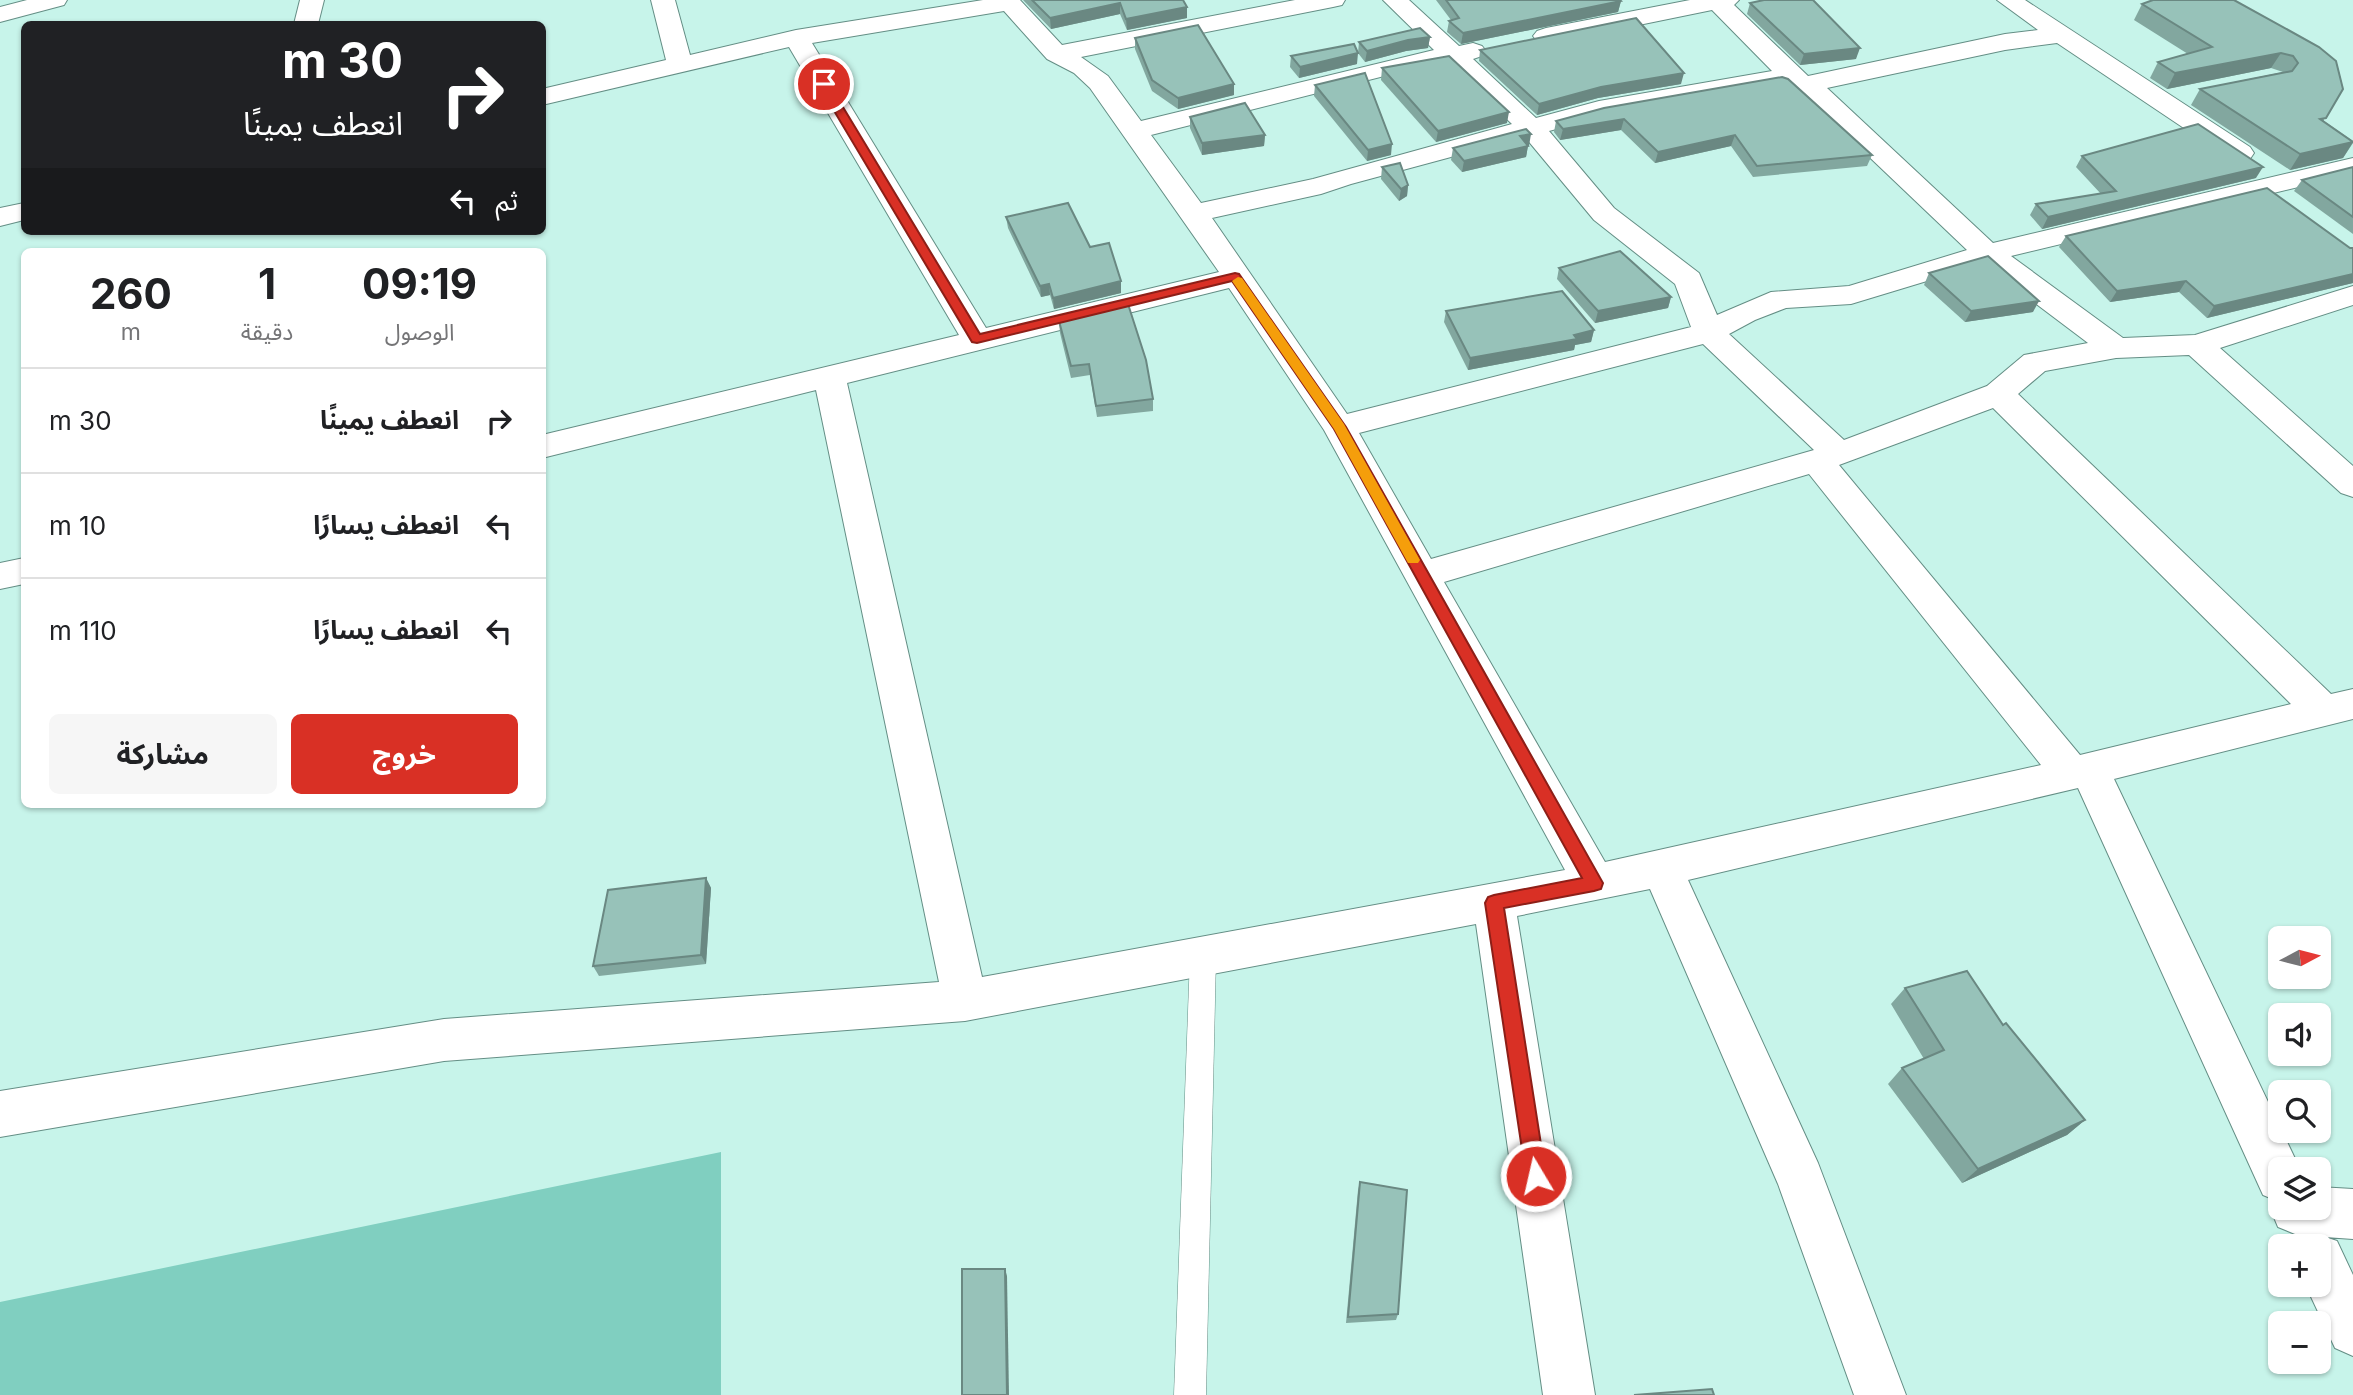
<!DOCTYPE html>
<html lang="ar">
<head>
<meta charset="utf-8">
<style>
  body { margin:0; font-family:Inter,"Noto Sans Arabic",sans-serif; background:#f6f6f6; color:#202124; direction:rtl; height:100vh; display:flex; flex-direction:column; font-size:26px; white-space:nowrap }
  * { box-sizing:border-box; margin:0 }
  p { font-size:23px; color:#757577 }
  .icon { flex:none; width:38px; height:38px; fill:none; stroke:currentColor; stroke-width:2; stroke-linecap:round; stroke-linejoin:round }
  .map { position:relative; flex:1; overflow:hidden; direction:ltr }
  .panel { position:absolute; left:21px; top:248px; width:525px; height:560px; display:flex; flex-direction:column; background:#fff; border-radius:10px; box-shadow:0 2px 5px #0004; direction:rtl }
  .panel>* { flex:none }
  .banner { position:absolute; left:21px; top:21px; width:525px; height:214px; border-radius:10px; box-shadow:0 2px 5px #0004; direction:rtl; background:#202124; color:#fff; overflow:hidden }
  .needle { width:46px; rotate:83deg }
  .controls { position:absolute; left:2268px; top:926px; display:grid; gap:14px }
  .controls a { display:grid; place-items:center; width:63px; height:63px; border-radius:10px; background:#fff; box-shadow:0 2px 5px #0004; font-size:35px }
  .pin { position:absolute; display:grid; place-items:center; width:60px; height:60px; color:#fff; margin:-30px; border:4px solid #fff; border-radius:50%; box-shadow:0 2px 7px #0007 }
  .me { position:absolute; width:77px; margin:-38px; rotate:351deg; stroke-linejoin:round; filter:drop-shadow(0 0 5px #0008) }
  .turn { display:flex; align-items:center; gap:24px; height:147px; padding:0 28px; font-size:32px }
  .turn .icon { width:91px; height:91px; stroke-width:2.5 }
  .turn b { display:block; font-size:49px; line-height:60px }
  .then { display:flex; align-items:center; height:66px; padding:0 28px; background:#0003; gap:14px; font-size:26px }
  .eta { display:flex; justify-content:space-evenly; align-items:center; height:119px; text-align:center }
  .eta b { font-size:42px; font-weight:700; line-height:49px }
  .cta { display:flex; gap:14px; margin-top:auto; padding:14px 28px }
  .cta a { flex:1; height:80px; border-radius:10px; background:#d93025; color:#fff; font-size:28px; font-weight:700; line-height:80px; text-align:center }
  .cta a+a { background:#f6f6f6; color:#202124 }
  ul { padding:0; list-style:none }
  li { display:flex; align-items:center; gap:21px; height:105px; padding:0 28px; border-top:2px solid #e0e0e0 }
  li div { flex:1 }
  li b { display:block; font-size:26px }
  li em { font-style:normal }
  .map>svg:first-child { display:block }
</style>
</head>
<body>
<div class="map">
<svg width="2353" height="1395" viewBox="0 0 2353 1395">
  <rect width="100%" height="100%" fill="#c7f4ea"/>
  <polygon fill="#80cfc0" points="721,1152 721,1395 0,1395 0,1302"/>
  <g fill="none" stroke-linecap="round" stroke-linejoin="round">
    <defs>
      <polygon id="lane" points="1203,945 1212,949 1216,957 1206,1395 1174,1395 1190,957 1194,949"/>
      <g id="street">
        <polygon points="27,0 67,0 64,5 0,22 0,7"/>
        <polygon points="300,0 324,0 318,24 294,24"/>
        <path d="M 651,0 L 675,0 L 690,55 L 796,30 L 983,0 L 1020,0 L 1062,45 L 1295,0 L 1345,0 L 1342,5 L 1333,7 L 1081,57 L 1108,76 L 1141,121 L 1434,50 L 1383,0 L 1409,0 L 1459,46 L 1473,43 L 1482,46 L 1486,51 L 1482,56 L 1473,59 L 1536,118 L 1599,101 L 1772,71 L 1712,10 L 1546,44 L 1537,41 L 1533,36 L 1537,31 L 1546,28 L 1690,0 L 1739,0 L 1734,5 L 1808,76 L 2005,34 L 2038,30 L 1997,0 L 2025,0 L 2250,147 L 2254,153 L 2250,159 L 2240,161 L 2230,159 L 2057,43 L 2005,50 L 1827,88 L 1993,243 L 2353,158 L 2353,174 L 2011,256 L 2123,338 L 2195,335 L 2353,286 L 2353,305 L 2220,348 L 2353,466 L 2353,497 L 2341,493 L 2189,355 L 2116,358 L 2045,371 L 2018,394 L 2331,694 L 2353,689 L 2353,719 L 2114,779 L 2300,1169 L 2280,1169 L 2280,1208 L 2319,1208 L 2319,1187 L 2353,1189 L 2353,1239 L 2325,1237 L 2337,1241 L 2353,1275 L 2353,1356 L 2335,1348 L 2305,1284 L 2319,1284 L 2319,1246 L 2299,1246 L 2301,1241 L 2315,1236 L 2295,1234 L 2278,1227 L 2271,1210 L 2275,1200 L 2263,1195 L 2078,788 L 1688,880 L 1818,1163 L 1906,1395 L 1854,1395 L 1778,1184 L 1650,889 L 1517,916 L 1595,1395 L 1543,1395 L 1476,924 L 965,1021 L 444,1061 L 0,1137 L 0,1091 L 444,1019 L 939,982 L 816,390 L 542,458 L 542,435 L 959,335 L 789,47 L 542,105 L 542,89 L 666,60 ZM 1004,11 L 1047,59 L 1074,73 L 1090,88 L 1219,272 L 986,328 L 812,43 ZM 1448,63 L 1512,124 L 1313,179 L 1201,203 L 1151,135 L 1408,70 ZM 1778,85 L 1801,92 L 1967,250 L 1849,286 L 1771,292 L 1717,315 L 1699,273 L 1614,208 L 1549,131 L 1601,117 ZM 1525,137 L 1594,220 L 1675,284 L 1691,327 L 1347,414 L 1212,218 L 1321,194 L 1351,184 ZM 1983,264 L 2088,343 L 2024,355 L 1987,386 L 1844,440 L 1729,334 L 1755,320 L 1786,308 L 1851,304 ZM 1229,288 L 1324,430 L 1565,870 L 982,977 L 847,383 ZM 1703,344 L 1814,450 L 1431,559 L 1359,433 ZM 1993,408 L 2291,704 L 2080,755 L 1839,465 ZM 1809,474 L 2041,765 L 1605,862 L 1444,582 Z"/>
        <polygon points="24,203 24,220 0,226 0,208"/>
        <polygon points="24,558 24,584 0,589 0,563"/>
      </g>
    </defs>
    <use href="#lane" stroke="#648e85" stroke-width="1"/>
    <use href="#street" stroke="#648e85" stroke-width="2"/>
    <use href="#lane" fill="#fff" fill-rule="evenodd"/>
    <use href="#street" fill="#fff" fill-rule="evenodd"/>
  </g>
  <g fill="#82a79f">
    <polygon points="1023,0 1183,0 1187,7 1187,18 1127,30 1120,14 1051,29"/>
    <polygon points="1436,0 1620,0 1621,1 1618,12 1461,44 1447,32 1449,21 1451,20"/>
    <polygon points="1750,3 1856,59 1800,65 1747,14"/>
    <polygon points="2142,4 2319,47 2324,121 2353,141 2353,143 2343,158 2290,170 2191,105 2200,89 2283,72 2271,68 2167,89 2150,78 2158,62 2188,54 2134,20"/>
    <polygon points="1430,37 1428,48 1406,51 1365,62 1358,53 1359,42"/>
    <polygon points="1135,38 1234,84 1234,95 1178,109 1152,91 1135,49"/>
    <polygon points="1480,50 1681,84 1598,98 1537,115 1479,61"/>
    <polygon points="1291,56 1357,64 1299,78 1290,67"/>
    <polygon points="1382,68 1507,123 1436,142 1381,80"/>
    <polygon points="1315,85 1391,155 1367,161 1314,96"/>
    <polygon points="1604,108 1872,155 1867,166 1753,177 1731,146 1655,163 1621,130 1560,140 1554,132 1556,121"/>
    <polygon points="1190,117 1265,135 1264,146 1202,155 1190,128"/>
    <polygon points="1528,146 1526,157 1462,172 1451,160 1453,148"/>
    <polygon points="2082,156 2256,178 2042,229 2030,215 2036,204 2101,194 2076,167"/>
    <polygon points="1382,167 1408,185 1407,196 1399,201 1381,179"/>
    <polygon points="2353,167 2353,234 2294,191 2302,180"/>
    <polygon points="1006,217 1090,247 1121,281 1121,293 1054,309 1050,295 1041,297 1008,228"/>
    <polygon points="2066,236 2350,248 2353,248 2353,283 2207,318 2179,292 2110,302 2059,247"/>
    <polygon points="1559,268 1671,297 1668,308 1595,323 1557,279"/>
    <polygon points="1929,273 2033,312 1965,322 1924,285"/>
    <polygon points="1446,311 1594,330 1591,342 1575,345 1574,350 1468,370 1444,322"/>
    <polygon points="1059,321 1153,399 1153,411 1097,417 1090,375 1071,378 1060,333"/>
    <polygon points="706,878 711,888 706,964 599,976 593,966"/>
    <polygon points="1905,988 2003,1025 2085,1120 2067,1135 1962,1183 1888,1084 1902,1068 1924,1059 1891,1004"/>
    <polygon points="1360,1182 1398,1314 1396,1320 1346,1323 1358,1190"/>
  </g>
  <g fill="#6a8882">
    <polygon points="1621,1 1618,12 1461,44 1463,33"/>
    <polygon points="1120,3 1120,14 1051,29 1050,18"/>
    <polygon points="1187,7 1187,18 1127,30 1126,19"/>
    <polygon points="1430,37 1428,48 1406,51 1365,62 1367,51 1408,40"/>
    <polygon points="1860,48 1856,59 1800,65 1804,54"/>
    <polygon points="1358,53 1357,64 1299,78 1300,67"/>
    <polygon points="2281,53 2271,68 2167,89 2175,73"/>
    <polygon points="1684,73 1681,84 1598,98 1537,115 1539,104 1601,87"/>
    <polygon points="1234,84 1234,95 1178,109 1178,98"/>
    <polygon points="1509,112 1507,123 1436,142 1438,131"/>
    <polygon points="1624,119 1621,130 1560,140 1563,129"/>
    <polygon points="1531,134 1529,146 1517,148 1520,136"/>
    <polygon points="1265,135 1264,146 1202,155 1202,143"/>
    <polygon points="1735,135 1731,146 1655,163 1658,152"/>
    <polygon points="2353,142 2343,158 2290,170 2300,154"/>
    <polygon points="1392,144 1391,155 1367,161 1368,150"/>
    <polygon points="1528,146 1526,157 1462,172 1464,161"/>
    <polygon points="2263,167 2256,178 2042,229 2048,217"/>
    <polygon points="1408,185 1407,196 1399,201 1401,189"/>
    <polygon points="2353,274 2353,283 2207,318 2214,306"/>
    <polygon points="1121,281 1121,293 1054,309 1053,298"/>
    <polygon points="2186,281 2179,292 2110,302 2117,291"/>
    <polygon points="1049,284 1050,295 1041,297 1040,286"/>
    <polygon points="1671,297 1668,308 1595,323 1598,311"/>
    <polygon points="2039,301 2033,312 1965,322 1971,311"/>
    <polygon points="1594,330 1591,342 1575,345 1574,350 1468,370 1470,358"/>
    <polygon points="706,878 711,888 706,964 701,955"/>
    <polygon points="2085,1120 2067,1135 1962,1183 1978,1169"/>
    <polygon points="1005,1269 1007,1276 1009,1395 1007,1395"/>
  </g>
  <g fill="#97c2b9" stroke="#6a8882" stroke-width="2">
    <polygon points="1032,0 1183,0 1187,7 1126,19 1120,3 1050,18"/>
    <polygon points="1446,0 1620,0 1621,1 1463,33 1449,21 1459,18"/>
    <polygon points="1764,0 1813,0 1860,48 1804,54 1750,3"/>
    <polygon points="2153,0 2234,0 2319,47 2336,61 2343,89 2326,118 2320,119 2353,142 2300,154 2200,89 2292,71 2298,63 2293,56 2281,53 2175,73 2158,62 2212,47 2142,4"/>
    <polygon points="1636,18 1684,73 1601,87 1539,104 1480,50"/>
    <polygon points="1198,25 1234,84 1178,98 1152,80 1135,38"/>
    <polygon points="1420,28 1430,37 1408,40 1367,51 1359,42"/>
    <polygon points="1354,44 1358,53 1300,67 1291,56"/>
    <polygon points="1449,56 1509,112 1438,131 1382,68"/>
    <polygon points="1365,73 1392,144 1368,150 1315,85"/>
    <polygon points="1782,77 1788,79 1872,155 1757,166 1735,135 1658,152 1624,119 1563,129 1556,121 1604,108"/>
    <polygon points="1245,103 1265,135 1202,143 1190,117"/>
    <polygon points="2198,124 2263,167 2048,217 2036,204 2116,191 2082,156"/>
    <polygon points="1526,129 1531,134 1520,136 1528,146 1464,161 1453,148"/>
    <polygon points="1400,163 1408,185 1401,189 1382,167"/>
    <polygon points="2353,167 2353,217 2302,180"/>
    <polygon points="2267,188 2350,248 2353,248 2353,274 2214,306 2186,281 2117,291 2066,236"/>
    <polygon points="1068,203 1090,247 1109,243 1121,281 1053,298 1049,284 1040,286 1006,217"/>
    <polygon points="1620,251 1671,297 1598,311 1559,268"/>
    <polygon points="1988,256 2039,301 1971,311 1929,273"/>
    <polygon points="1562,291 1594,330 1574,335 1577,339 1470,358 1446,311"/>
    <polygon points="1128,304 1146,360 1153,399 1096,406 1089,364 1071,366 1059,321"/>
    <polygon points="706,878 701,955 593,966 608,890"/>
    <polygon points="1967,971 2003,1025 2006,1023 2085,1120 1978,1169 1902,1068 1944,1050 1905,988"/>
    <polygon points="1360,1182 1407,1190 1398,1314 1348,1317"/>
    <polygon points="962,1269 1005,1269 1007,1395 962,1395"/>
    <polygon points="1712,1389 1714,1395 1634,1395"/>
  </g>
  <polygon fill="#d93025" stroke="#8d1f18" stroke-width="2" points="824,81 829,84 980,334 1235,273 1239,274 1346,427 1603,883 1601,889 1594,891 1504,908 1546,1176 1543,1183 1536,1186 1529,1183 1526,1176 1485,903 1488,897 1494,895 1582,878 1334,429 1232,281 977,343 972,342 818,84"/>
  <polygon fill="#f59e0b" points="1238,277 1242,278 1344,424 1420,560 1418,563 1408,563 1334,429 1232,281"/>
</svg>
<div class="controls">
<a><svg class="needle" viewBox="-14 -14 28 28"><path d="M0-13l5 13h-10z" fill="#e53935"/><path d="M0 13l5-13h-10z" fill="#757577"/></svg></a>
<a><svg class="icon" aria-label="sound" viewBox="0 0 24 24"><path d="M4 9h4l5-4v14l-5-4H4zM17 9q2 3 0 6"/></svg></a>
<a><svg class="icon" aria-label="search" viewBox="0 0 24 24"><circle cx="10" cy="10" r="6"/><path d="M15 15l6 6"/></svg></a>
<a><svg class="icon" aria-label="layers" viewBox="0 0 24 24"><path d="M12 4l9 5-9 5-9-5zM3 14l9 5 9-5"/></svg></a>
<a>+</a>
<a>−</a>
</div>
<div class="pin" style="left:824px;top:84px;background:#d93025"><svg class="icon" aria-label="arrive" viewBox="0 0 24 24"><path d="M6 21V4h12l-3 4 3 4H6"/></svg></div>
<svg class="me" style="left:1536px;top:1176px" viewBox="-20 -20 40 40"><circle r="17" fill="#d93025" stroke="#fff" stroke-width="3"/><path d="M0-11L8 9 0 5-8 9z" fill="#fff"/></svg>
<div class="banner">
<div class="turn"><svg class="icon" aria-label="right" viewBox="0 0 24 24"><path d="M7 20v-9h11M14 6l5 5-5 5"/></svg><div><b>30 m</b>انعطف يمينًا</div></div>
<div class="then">ثم<svg class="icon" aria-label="left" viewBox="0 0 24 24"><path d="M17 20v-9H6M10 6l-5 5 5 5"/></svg></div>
</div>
<section class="panel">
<div class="eta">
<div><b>09:19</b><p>الوصول</p></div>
<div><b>1</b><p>دقيقة</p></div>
<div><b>260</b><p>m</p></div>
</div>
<ul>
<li><svg class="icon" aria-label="right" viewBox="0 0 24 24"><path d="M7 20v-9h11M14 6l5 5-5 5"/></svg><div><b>انعطف يمينًا</b></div><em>30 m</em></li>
<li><svg class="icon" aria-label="left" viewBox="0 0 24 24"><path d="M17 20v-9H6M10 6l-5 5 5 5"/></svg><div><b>انعطف يسارًا</b></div><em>10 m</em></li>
<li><svg class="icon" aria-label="left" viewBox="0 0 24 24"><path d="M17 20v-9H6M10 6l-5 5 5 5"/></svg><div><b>انعطف يسارًا</b></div><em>110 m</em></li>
</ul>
<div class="cta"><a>خروج</a><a>مشاركة</a></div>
</section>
</div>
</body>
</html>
